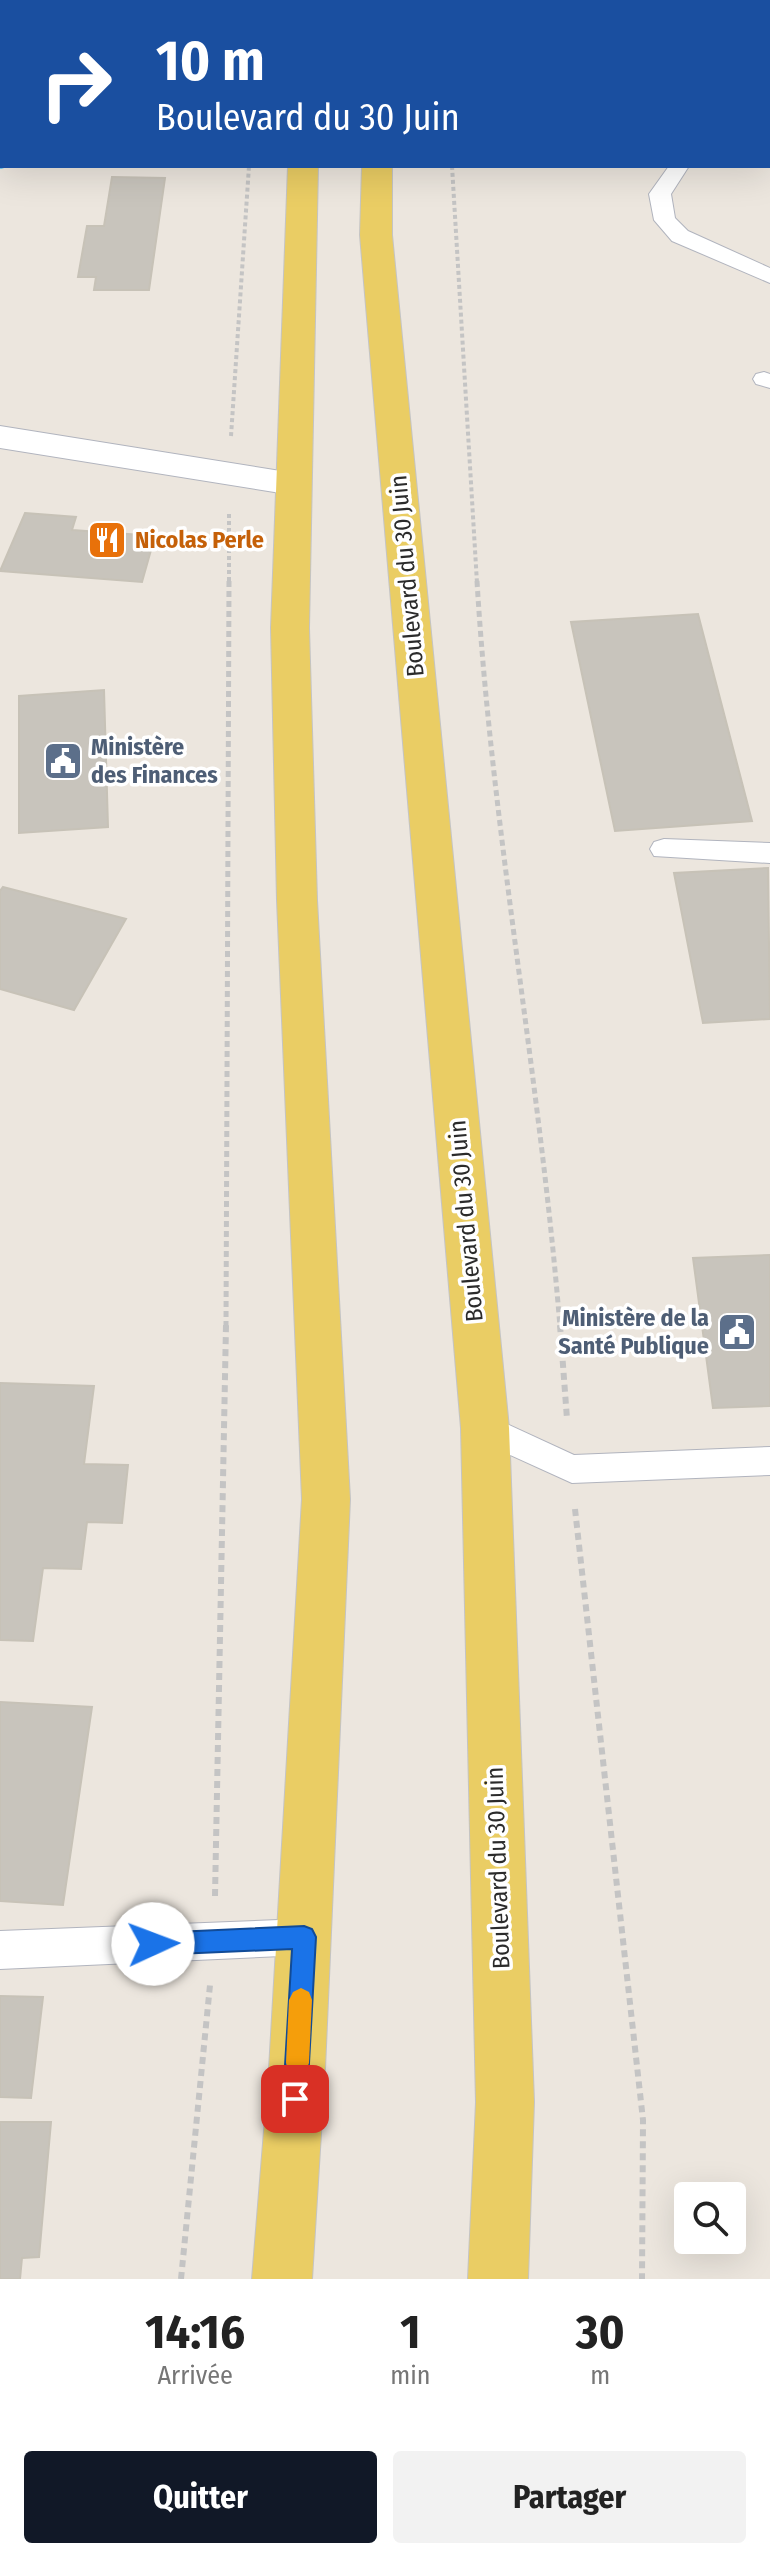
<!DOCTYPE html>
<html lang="fr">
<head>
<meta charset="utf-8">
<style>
  body { margin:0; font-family:"Fira Sans Condensed",sans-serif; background:#f2f2f2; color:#222; height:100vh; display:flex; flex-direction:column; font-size:30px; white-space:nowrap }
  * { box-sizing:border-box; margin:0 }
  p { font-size:26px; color:#767676 }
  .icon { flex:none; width:44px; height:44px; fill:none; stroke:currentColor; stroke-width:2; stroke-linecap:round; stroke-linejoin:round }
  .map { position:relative; height:2279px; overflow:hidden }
  .drawer { display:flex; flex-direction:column; background:#fff; flex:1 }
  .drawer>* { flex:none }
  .hud { position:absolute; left:0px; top:0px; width:770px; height:168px; box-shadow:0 8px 32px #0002; background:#1a4fa0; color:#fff; overflow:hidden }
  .fabs { position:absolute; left:674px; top:2182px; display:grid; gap:16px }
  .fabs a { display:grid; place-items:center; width:72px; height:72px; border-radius:8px; background:#fff; box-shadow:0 8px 32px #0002; font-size:40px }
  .pin { position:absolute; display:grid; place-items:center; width:68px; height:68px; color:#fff; margin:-34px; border-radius:16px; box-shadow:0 4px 12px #0006 }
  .me { position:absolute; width:88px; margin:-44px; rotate:88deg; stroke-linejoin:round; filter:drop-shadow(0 0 6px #0008) }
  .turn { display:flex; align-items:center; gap:28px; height:168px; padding:0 24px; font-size:36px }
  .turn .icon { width:104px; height:104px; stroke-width:2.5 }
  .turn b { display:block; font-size:56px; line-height:68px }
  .eta { display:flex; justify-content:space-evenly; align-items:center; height:136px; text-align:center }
  .eta b { font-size:48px; font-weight:700; line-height:56px }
  .primary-button { display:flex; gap:16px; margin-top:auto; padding:16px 24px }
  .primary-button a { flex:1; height:92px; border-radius:8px; background:#111827; color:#fff; font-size:32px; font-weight:700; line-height:92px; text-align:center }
  .primary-button a+a { background:#f2f2f2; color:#222 }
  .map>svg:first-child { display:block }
</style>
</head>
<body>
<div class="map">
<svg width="770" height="2279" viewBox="0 0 770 2279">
  <rect width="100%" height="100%" fill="#ece6de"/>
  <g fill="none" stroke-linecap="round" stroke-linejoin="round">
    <polyline stroke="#76c9e9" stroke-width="16" points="0,161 2,160"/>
  </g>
  <g fill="#c8c4bc" stroke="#c7c2b7" stroke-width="2">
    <polygon points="112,177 165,178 149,290 94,290 96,277 78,277 87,226 104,226"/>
    <polygon points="25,513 76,517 72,530 155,536 142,582 0,571"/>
    <polygon points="698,614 752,821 615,831 571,622"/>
    <polygon points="104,690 108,827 19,833 19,696"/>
    <polygon points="768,868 770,1019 703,1023 674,873"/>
    <polygon points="3,887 126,919 74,1010 0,989 0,891"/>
    <polygon points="770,1255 770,1406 713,1408 693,1258"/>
    <polygon points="0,1383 94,1386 84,1464 128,1465 122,1523 87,1522 81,1569 43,1568 33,1641 0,1640"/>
    <polygon points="0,1702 92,1707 63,1905 0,1901"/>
    <polygon points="0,1996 43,1997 31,2098 0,2097"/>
    <polygon points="0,2122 51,2122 39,2257 22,2258 20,2279 0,2279"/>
  </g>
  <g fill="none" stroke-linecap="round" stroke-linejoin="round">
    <defs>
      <g id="lane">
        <polygon points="272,0 307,0 309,2 274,2"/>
        <rect x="768" y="138" width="2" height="12"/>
        <polygon points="669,166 689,166 671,194 675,218 688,231 770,268 770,283 672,241 654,220 649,194"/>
        <polygon points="764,372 770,374 770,388 756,384 753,379 756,374"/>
        <polygon points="664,839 770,843 770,863 654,856 650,849 654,842"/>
        <polygon points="485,1414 574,1455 770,1447 770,1475 572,1483 473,1438 469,1428 473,1418"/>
        <polygon points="304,1919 317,1924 323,1937 317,1950 304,1955 0,1969 0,1931"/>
      </g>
      <polygon id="street" points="0,426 293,473 305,476 311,484 305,492 293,495 0,448"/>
      <g id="primary">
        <rect x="302" y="0" width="28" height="2"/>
        <rect x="372" y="0" width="28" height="2"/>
        <polygon points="288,166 318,166 309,628 317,900 350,1499 325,2069 312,2279 252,2279 269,2069 302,1499 277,900 271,628"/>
        <polygon points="362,166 392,166 392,235 509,1428 534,2102 528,2279 468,2279 476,2102 461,1428 360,235"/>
      </g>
    </defs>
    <use href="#lane" stroke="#b1b4be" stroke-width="2"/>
    <use href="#street" stroke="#b1b4be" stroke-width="2"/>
    <use href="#primary" stroke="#c4c4c4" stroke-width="2"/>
    <g stroke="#c4c4c4" stroke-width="4" stroke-dasharray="4 3" stroke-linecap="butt">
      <polyline points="452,166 477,583"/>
      <polyline points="231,436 249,166"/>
      <polyline points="229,514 229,583"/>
    </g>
    <g stroke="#c4c4c4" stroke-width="5" stroke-dasharray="6 4" stroke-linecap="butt">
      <path d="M 477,581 C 492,831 540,1078 560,1327"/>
      <polyline points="226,1327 229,581"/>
    </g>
    <g stroke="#c4c4c4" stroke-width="6" stroke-dasharray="7 5" stroke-linecap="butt">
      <polyline points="560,1325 567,1419"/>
      <polyline points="575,1509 643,2120 642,2279"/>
      <polyline points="215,1896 226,1325"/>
      <polyline points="181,2279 210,1985"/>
    </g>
    <use href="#lane" fill="#fff" fill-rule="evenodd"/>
    <use href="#street" fill="#fff" fill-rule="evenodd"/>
    <use href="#primary" fill="#eacd64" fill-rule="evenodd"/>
  </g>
  <polygon fill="#1a73e8" stroke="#114b97" stroke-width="2" points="304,1926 312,1929 316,1937 307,2099 303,2107 295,2111 287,2107 283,2099 292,1949 153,1955 145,1952 142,1944 145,1936 153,1933"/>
  <polygon fill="#f59e0b" points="301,1988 309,1992 312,2000 309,2063 306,2071 298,2074 289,2071 286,2063 289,2000 293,1992"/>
  <defs>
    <symbol id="restaurant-square" viewBox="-11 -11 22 22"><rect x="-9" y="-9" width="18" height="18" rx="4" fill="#e8710a" stroke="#fff"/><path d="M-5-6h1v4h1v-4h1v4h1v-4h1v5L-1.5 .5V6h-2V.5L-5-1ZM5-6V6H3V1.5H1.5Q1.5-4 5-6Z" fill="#fff"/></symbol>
    <symbol id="civic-square" viewBox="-11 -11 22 22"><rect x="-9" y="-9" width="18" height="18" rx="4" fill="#5c6f8a" stroke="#fff"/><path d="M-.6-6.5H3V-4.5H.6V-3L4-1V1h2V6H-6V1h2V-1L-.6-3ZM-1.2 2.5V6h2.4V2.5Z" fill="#fff"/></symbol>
  </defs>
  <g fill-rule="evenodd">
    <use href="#restaurant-square" x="85" y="518" width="44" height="44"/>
    <use href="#civic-square" x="41" y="739" width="44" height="44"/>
    <use href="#civic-square" x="715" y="1310" width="44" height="44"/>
  </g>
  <g text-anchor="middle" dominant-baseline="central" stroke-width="7" stroke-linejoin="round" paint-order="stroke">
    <g font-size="24" font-weight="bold" fill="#c56008" stroke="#fff" text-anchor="start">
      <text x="135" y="540">Nicolas Perle</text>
    </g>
    <g font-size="24" fill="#2b2b2b" stroke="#fff">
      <text transform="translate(407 576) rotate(-95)">Boulevard du 30 Juin</text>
      <text transform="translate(466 1221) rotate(-95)">Boulevard du 30 Juin</text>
      <text transform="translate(498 1868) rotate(-92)">Boulevard du 30 Juin</text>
    </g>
    <g font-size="24" font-weight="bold" fill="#4e5e75" stroke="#fff" text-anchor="start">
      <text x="91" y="747">Ministère<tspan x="91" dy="28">des Finances</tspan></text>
      <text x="709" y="1318" text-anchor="end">Ministère de la<tspan x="709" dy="28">Santé Publique</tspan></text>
    </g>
  </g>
</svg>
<div class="fabs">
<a><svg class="icon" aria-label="search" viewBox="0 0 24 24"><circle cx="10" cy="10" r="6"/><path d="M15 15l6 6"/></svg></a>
</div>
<div class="pin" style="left:295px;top:2099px;background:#d93025"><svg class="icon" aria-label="arrive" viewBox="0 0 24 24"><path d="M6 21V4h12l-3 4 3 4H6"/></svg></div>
<svg class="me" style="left:153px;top:1944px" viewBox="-20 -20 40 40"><circle r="19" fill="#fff"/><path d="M0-13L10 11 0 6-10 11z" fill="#1a73e8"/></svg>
<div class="hud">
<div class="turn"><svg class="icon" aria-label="right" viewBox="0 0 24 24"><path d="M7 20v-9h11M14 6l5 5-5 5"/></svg><div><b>10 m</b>Boulevard du 30 Juin</div></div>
</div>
</div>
<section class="drawer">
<div class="eta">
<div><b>14:16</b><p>Arrivée</p></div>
<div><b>1</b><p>min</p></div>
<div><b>30</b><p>m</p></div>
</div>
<div class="primary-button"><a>Quitter</a><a>Partager</a></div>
</section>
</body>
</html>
